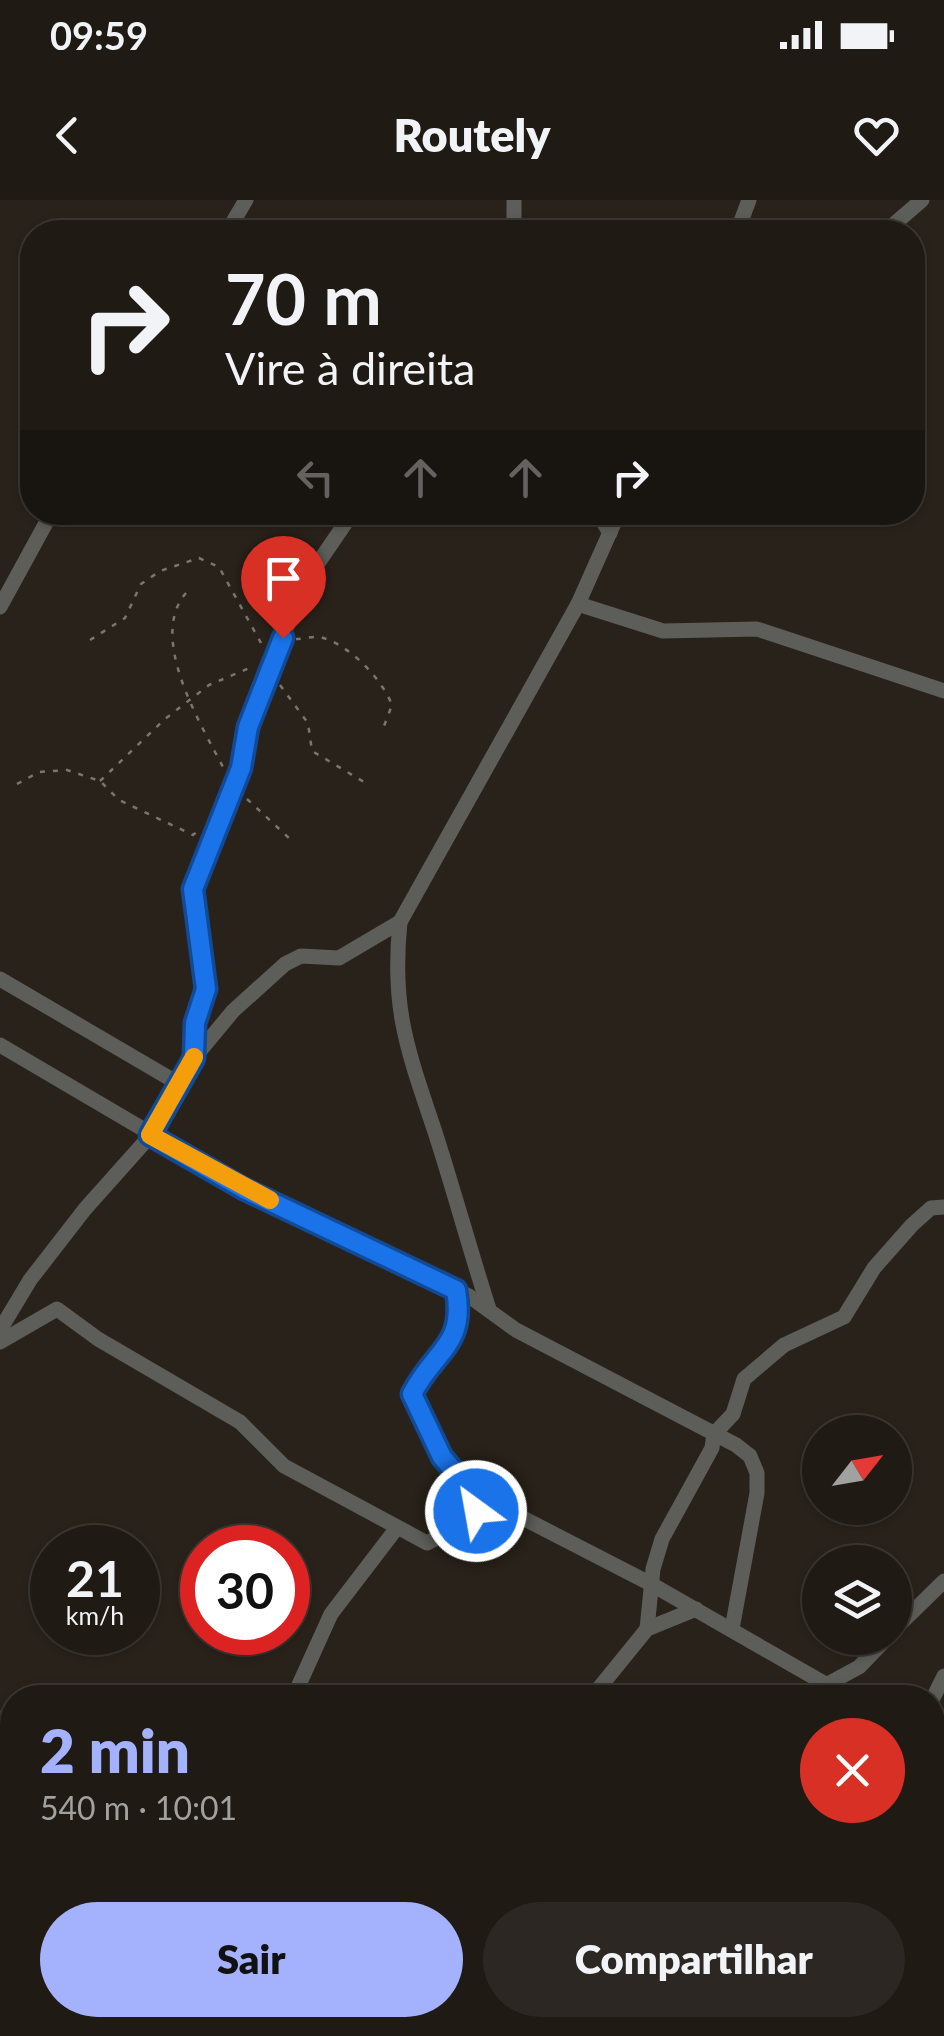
<!DOCTYPE html>
<html lang="pt">
<head>
<meta charset="utf-8">
<style>
	:root { --surface:#1f1a14; --page:#2c2722; --text:#f1f3f6; --muted:#a1a1a0; --line:#3c3834; --accent:#a4b1fc }
	body { margin:0; font-family:Lato,sans-serif; background:var(--page); color:var(--text); height:100vh; display:flex; flex-direction:column; font-size:38px; white-space:nowrap }
	* { box-sizing:border-box; margin:0 }
	p { font-size:32px; color:var(--muted) }
	.icon { flex:none; width:55px; height:55px; fill:none; stroke:currentColor; stroke-width:2; stroke-linecap:round; stroke-linejoin:round }
	.map { position:relative; flex:1; overflow:hidden }
	.side { position:absolute; left:0px; top:1485px; width:945px; height:352px; display:flex; flex-direction:column; background:var(--surface); border-radius:40px 40px 0 0; box-shadow:0 2px 8px #0004,0 0 0 2px var(--line) }
	.side>* { flex:none }
	.hud { position:absolute; left:20px; top:20px; width:905px; height:305px; border-radius:40px; box-shadow:0 2px 8px #0004,0 0 0 2px var(--line); background:#1f1a14; color:var(--text); overflow:hidden }
	.needle { width:65px; rotate:59deg }
	.controls { position:absolute; left:802px; top:1215px; display:grid; gap:20px }
	.controls a { display:grid; place-items:center; width:110px; height:110px; border-radius:50%; background:var(--surface); box-shadow:0 2px 8px #0004,0 0 0 2px var(--line); font-size:50px }
	.speed { position:absolute; left:30px; top:1325px; display:flex; gap:20px; font-size:50px; font-weight:700; text-align:center }
	.speed>* { display:grid; place-content:center; width:130px; height:130px; border-radius:50%; background:var(--surface); box-shadow:0 2px 8px #0004,0 0 0 2px var(--line); line-height:1 }
	.speed small { font-size:25px; font-weight:400 }
	.speed .limit { border:15px solid #d22; background:#fff; color:#111 }
	.pin { position:absolute; display:grid; place-items:center; width:85px; height:85px; color:#fff; margin:-102px -42px; border-radius:50% 50% 50% 0; rotate:-45deg; box-shadow:0 0 10px #0007 }
	.pin .icon { rotate:45deg }
	.me { position:absolute; width:110px; margin:-55px; rotate:328deg; stroke-linejoin:round; filter:drop-shadow(0 0 8px #0008) }
	.turn { display:flex; align-items:center; gap:35px; height:210px; padding:0 40px; font-size:45px }
	.turn .icon { width:130px; height:130px; stroke-width:2.5 }
	.turn b { display:block; font-size:70px; line-height:85px }
	.lanes { display:flex; align-items:center; height:95px; padding:0 40px; background:#0003; justify-content:center; gap:50px; direction:ltr }
	.lanes .off { opacity:.35 }
	.round { display:grid; place-items:center; flex:none; width:105px; height:105px; border-radius:52px; background:var(--page) }
	.summary { display:flex; align-items:center; justify-content:space-between; height:170px; padding:0 40px }
	h1 { font-size:60px; font-weight:800; line-height:75px; color:var(--accent) }
	.primary-button { display:flex; gap:20px; margin-top:auto; padding:20px 40px }
	.primary-button a { flex:1; height:115px; border-radius:60px; background:var(--accent); color:#111; font-size:40px; font-weight:800; line-height:115px; text-align:center }
	.primary-button a+a { background:var(--page); color:var(--text) }
	.status { display:flex; justify-content:space-between; align-items:center; height:70px; padding:0 50px; background:var(--surface); direction:ltr }
	.status svg { height:28px; fill:currentColor }
	header { display:flex; justify-content:space-between; align-items:center; height:130px; padding:0 40px; background:var(--surface); font-size:45px; font-weight:800 }
	.map>svg:first-child { display:block }
</style>
</head>
<body>
<div class="status"><b>09:59</b><svg viewBox="0 0 49 12"><path d="M0 12V9h3v3zM5 12V6h3v6zM10 12V3h3v9zM15 12V0h3v12zM26 1h20v11H26zM47 4h2v5h-2z"/></svg></div>
<header><svg class="icon" aria-label="back" viewBox="0 0 24 24"><path d="M15 5l-7 7 7 7"/></svg>Routely<svg class="icon" aria-label="heart" viewBox="0 0 24 24"><path d="M12 20l-8-8c-3-5 5-10 8-4 3-6 11-1 8 4z"/></svg></header>
<div class="map">
<svg width="944" height="1836" viewBox="0 0 944 1836">
	<rect width="100%" height="100%" fill="#29221a"/>
	<g fill="none" stroke-linecap="round" stroke-linejoin="round">
		<g stroke="#7b756e" stroke-width="2.5" stroke-dasharray="5 8" stroke-linecap="butt">
			<path d="M186 393C147 438 202 526 224 569"/>
			<path d="M296 439C303 439 313 436 320 437 349 444 382 479 392 505L384 526"/>
			<path d="M90 440 125 418 141 384 160 371 199 358 219 367 261 443"/>
			<path d="M280 485 308 523 312 551 369 585"/>
			<path d="M100 581 165 519 209 485 252 467"/>
			<path d="M17 584 39 572 67 570 100 581 119 600 193 635 199 630"/>
			<path d="M247 599 290 639"/>
		</g>
		<g stroke="#5d5e59" stroke-width="15">
			<path d="M227 32 246 0"/>
			<path d="M514 32V0"/>
			<path d="M737 32 749 0"/>
			<path d="M885 32 922 0"/>
			<path d="M597 312 610 333"/>
			<path d="M578 404 663 431 757 429 944 491"/>
			<path d="M0 407 52 312"/>
			<path d="M400 722C391 810 408 851 435 932 454 991 470 1050 489 1109"/>
			<path d="M0 779 181 885"/>
			<path d="M0 845 245 989 469 1096 516 1130 736 1245 750 1256 757 1273V1293L732 1429"/>
			<path d="M194 858 195 823 207 789V768L193 709V689L241 568 248 527 273 456 314 369 353 312"/>
			<path d="M455 1090C466 1146 433 1150 412 1194L442 1257 479 1300 517 1315 651 1384 850 1498"/>
			<path d="M0 1130 30 1080 85 1009 151 935 194 858 233 811 285 764 301 756 339 758 400 722 578 404 619 312"/>
			<path d="M0 1142 57 1109 98 1139 240 1222 284 1266 427 1343 472 1320 479 1300"/>
			<path d="M647 1429 653 1369 662 1339 712 1248 714 1234 733 1214 744 1179 784 1145 844 1117 874 1068 912 1025 931 1008 944 1007"/>
			<path d="M895 1429 944 1381"/>
			<path d="M293 1498 331 1414 396 1329"/>
			<path d="M591 1498 647 1429 696 1409"/>
			<path d="M802 1498 859 1467 887 1438"/>
			<path d="M932 1500 944 1476"/>
			<path d="M0 1518 12 1537"/>
			<path d="M932 1540 944 1546"/>
			<path d="M0 1617 12 1612"/>
			<path d="M0 1813 12 1820"/>
			<path d="M23 1825 44 1836"/>
			<path d="M190 1825 195 1836"/>
			<path d="M819 1825 826 1836"/>
			<path d="M309 1836 319 1825"/>
		</g>
	</g>
	<g fill="none" stroke-linecap="round" stroke-linejoin="round">
		<defs>
			<path id="route" d="M283 438 248 527 241 568 193 689 206 789 195 823 194 858 150 935 244 989 456 1090C466 1146 434 1150 412 1194L442 1257 479 1300 476 1311"/>
		</defs>
		<use href="#route" stroke="#114b97" stroke-width="25"/>
		<use href="#route" stroke="#1a73e8" stroke-width="18"/>
		<path stroke="#f59e0b" stroke-width="18" d="M194 857 150 935 270 1000"/>
	</g>
</svg>
<div class="controls">
<a><svg class="needle" viewBox="-14 -14 28 28"><path d="M0-13l5 13h-10z" fill="#e53935"/><path d="M0 13l5-13h-10z" fill="#a1a1a0"/></svg></a>
<a><svg class="icon" aria-label="layers" viewBox="0 0 24 24"><path d="M12 4l9 5-9 5-9-5zM3 14l9 5 9-5"/></svg></a>
</div>
<div class="speed"><div>21<small>km/h</small></div><div class="limit">30</div></div>
<div class="pin" style="left:283px;top:438px;background:#d93025"><svg class="icon" aria-label="arrive" viewBox="0 0 24 24"><path d="M6 21V4h12l-3 4 3 4H6"/></svg></div>
<svg class="me" style="left:476px;top:1311px" viewBox="-20 -20 40 40"><circle r="17" fill="#1a73e8" stroke="#fff" stroke-width="3"/><path d="M0-11L8 9 0 5-8 9z" fill="#fff"/></svg>
<div class="hud">
<div class="turn"><svg class="icon" aria-label="right" viewBox="0 0 24 24"><path d="M7 20v-9h11M14 6l5 5-5 5"/></svg><div><b>70 m</b>Vire à direita</div></div>
<div class="lanes"><svg class="icon off" aria-label="left" viewBox="0 0 24 24"><path d="M17 20v-9H6M10 6l-5 5 5 5"/></svg><svg class="icon off" aria-label="ahead" viewBox="0 0 24 24"><path d="M12 20V5M6 11l6-6 6 6"/></svg><svg class="icon off" aria-label="ahead" viewBox="0 0 24 24"><path d="M12 20V5M6 11l6-6 6 6"/></svg><svg class="icon" aria-label="right" viewBox="0 0 24 24"><path d="M7 20v-9h11M14 6l5 5-5 5"/></svg></div>
</div>
<section class="side">
<div class="summary"><div><h1>2 min</h1><p>540 m · 10:01</p></div><a class="round" style="background:#d93025;color:#fff"><svg class="icon" aria-label="close" viewBox="0 0 24 24"><path d="M6 6l12 12M18 6L6 18"/></svg></a></div>
<div class="primary-button"><a>Sair</a><a>Compartilhar</a></div>
</section>
</div>
</body>
</html>
